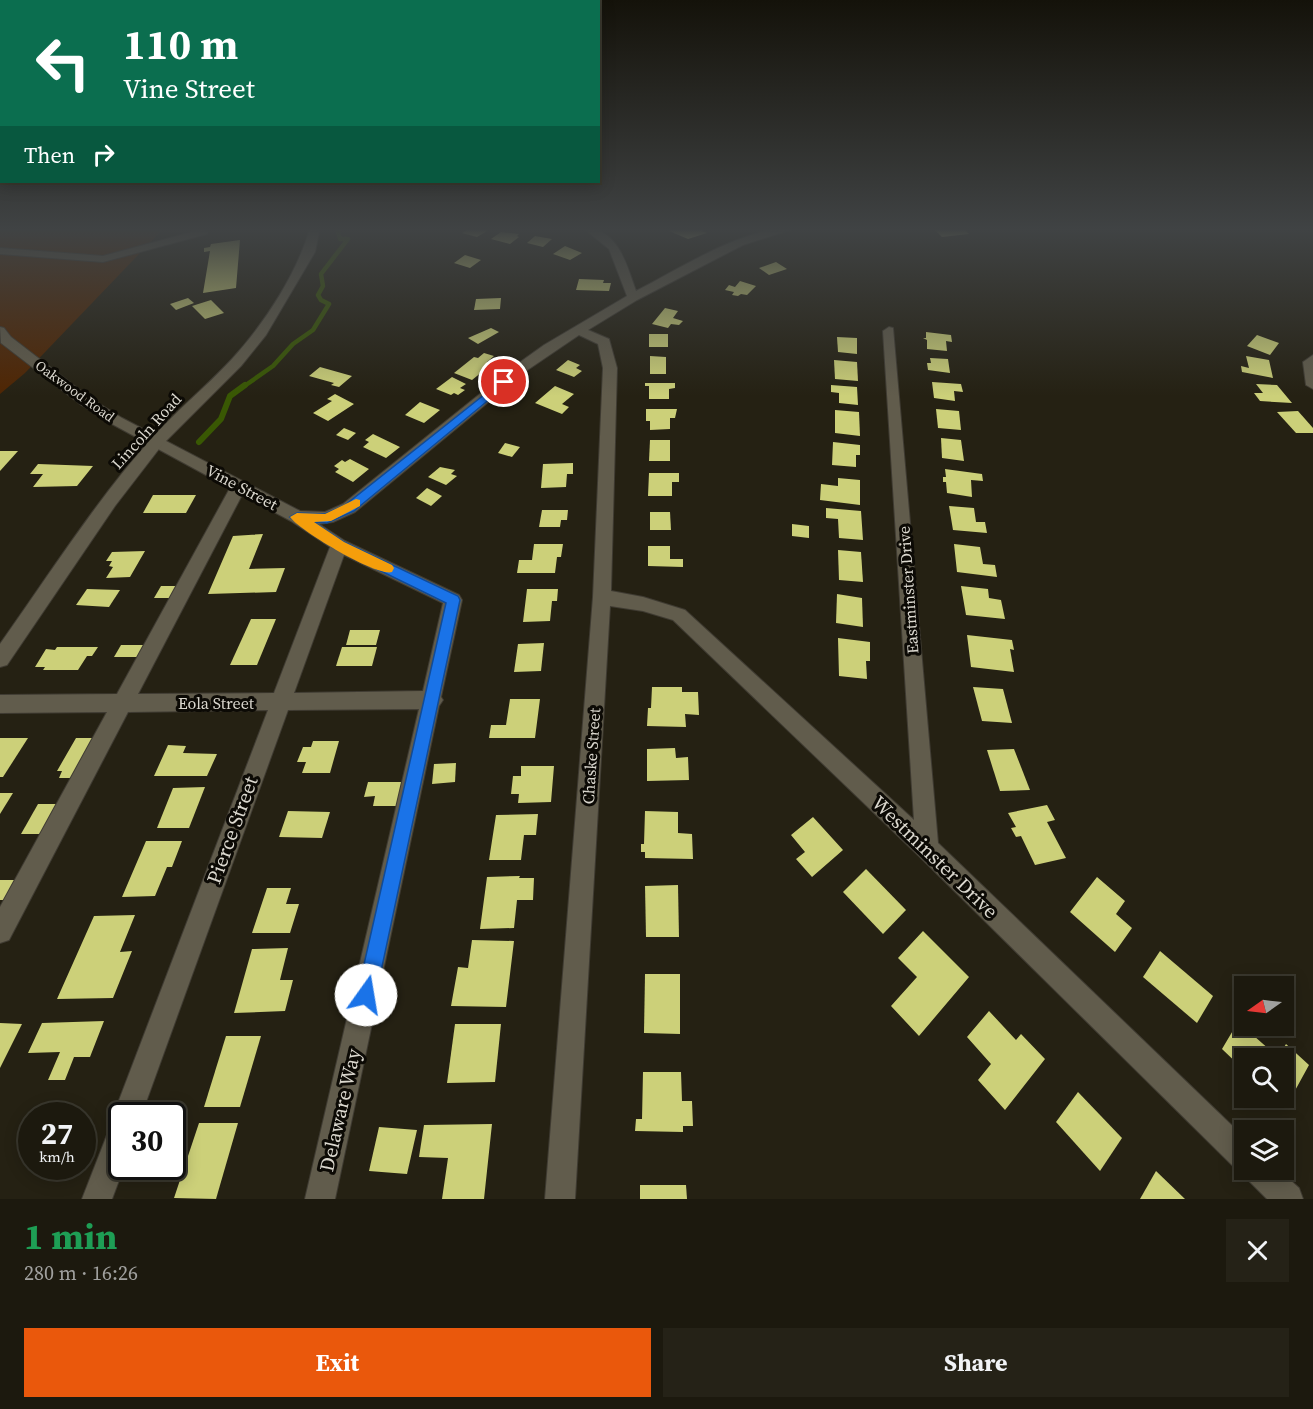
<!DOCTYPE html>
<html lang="en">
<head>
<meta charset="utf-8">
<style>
	:root { --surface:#1c190e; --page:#252217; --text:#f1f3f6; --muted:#a0a09e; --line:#3a382e; --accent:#ea580c }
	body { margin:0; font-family:"Source Serif 4",serif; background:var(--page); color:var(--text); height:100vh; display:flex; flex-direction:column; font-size:22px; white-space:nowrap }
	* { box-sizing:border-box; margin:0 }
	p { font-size:20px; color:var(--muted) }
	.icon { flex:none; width:33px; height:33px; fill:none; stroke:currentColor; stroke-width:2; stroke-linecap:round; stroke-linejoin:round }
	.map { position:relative; height:1199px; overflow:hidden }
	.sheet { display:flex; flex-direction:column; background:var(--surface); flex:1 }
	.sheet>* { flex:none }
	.banner { position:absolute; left:0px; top:0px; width:600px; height:183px; box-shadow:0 3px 15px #0003,0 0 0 2px var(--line); background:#0b6e4f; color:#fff; overflow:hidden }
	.needle { width:39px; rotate:256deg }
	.controls { position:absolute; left:1234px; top:976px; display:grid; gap:12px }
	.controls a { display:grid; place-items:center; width:60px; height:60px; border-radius:0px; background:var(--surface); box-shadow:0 3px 15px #0003,0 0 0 2px var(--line); font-size:30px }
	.speed { position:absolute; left:18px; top:1102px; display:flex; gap:12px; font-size:30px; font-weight:700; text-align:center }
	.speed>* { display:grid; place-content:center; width:78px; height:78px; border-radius:50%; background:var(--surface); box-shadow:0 3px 15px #0003,0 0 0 2px var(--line); line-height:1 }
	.speed small { font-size:15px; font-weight:400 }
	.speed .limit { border:3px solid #111; border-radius:9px; background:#fff; color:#111 }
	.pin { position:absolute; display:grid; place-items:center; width:51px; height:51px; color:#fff; margin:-26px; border:3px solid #fff; border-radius:50%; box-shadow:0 2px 6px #0007 }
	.me { position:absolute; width:66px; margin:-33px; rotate:13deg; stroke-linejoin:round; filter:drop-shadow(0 0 4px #0008) }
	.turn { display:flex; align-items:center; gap:21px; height:126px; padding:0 24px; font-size:27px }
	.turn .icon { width:78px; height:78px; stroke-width:2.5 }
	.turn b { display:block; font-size:42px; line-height:51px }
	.then { display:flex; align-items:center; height:57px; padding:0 24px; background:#0003; gap:12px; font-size:22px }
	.round { display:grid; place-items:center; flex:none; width:63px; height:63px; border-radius:0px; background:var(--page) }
	.head { display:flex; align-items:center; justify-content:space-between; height:102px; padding:0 24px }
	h1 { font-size:36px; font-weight:700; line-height:45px; color:#1e9e55 }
	.cta { display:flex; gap:12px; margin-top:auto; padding:12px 24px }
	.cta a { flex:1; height:69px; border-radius:0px; background:var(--accent); color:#fff; font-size:24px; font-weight:700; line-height:69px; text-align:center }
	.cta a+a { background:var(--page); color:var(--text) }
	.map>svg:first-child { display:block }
</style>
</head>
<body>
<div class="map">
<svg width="1313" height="1199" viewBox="0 0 1313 1199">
	<rect width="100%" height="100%" fill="#252113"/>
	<path fill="#502603" d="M0 228H164L25 373 0 394Z"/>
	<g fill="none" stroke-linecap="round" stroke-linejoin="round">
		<path stroke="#395803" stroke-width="4.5" d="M243 387 273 366 293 344 313 330 329 304 321 300 318 295 323 286 321 274 348 239H340L338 232 340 228"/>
		<path stroke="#395803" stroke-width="6" d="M199 442 221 419 230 396 245 385"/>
	</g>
	<g fill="#ccd079">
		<path d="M470 228H477L487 231 477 237 462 233Z"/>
		<path d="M675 228 683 230 703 228 705 229 702 231 707 233 688 239 669 231Z"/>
		<path d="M955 228 958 230H965L969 234 942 237 935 230Z"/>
		<path d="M501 232 519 234 517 236 519 237 510 244 491 239Z"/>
		<path d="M535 236 552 239 543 247 527 243Z"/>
		<path d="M240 240 236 288 203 293 210 251 204 252V248L210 247 211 244Z"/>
		<path d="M565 246 582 253 570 260 553 254Z"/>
		<path d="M465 255 481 260 470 268 454 263Z"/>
		<path d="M776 262 787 269 769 275 759 268Z"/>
		<path d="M579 279 604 280 603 283H611L609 291 576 290Z"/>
		<path d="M740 281 756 286 747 295 741 294 738 296 732 295 734 292 725 290 729 285 735 287Z"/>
		<path d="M188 298 194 303 176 310 170 304Z"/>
		<path d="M501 298 500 309 474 310 476 299Z"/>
		<path d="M211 300 224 313 205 319 192 306Z"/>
		<path d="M665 308 678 311 673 318 683 321 679 325 671 324 668 328 652 324Z"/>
		<path d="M491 328 499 332 478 344 468 338Z"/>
		<path d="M926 332 951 335 952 342 946 341 947 351 927 349V340L923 338H926Z"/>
		<rect x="649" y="334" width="19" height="13"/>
		<path d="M1257 335 1279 343 1270 355 1247 346Z"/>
		<path d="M837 337 857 338V354L838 352Z"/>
		<path d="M484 353 494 356 487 362 492 364 472 380 454 373 474 357 478 358Z"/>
		<path d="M650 356 666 357V374H650Z"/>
		<path d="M1246 356 1269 360 1273 378 1242 372 1241 366 1249 368Z"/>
		<path d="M930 358 948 359 950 373 928 370 927 363H931Z"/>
		<path d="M568 360 580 365 576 368 582 371 574 377 556 370Z"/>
		<path d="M834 360 857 362 858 381 835 379Z"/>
		<path d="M320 367 352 376 339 387 331 385 334 383 309 376Z"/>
		<path d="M452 377 466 384 460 388 465 390 458 395 454 393 451 395 436 389Z"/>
		<path d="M932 382 961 384 963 392 954 391 955 401 934 398Z"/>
		<path d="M645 383H675V388L669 389V399H649V386H645Z"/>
		<path d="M1256 384 1277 385 1292 403 1260 401 1254 393H1263Z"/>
		<path d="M831 385 857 387 858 405 839 403V393L831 392Z"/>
		<path d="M555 386 574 394 562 404 569 407 562 414 535 403Z"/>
		<path d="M335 394 354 404 328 421 313 413 332 401 327 399Z"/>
		<path d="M420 402 440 410 424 423 405 415Z"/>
		<path d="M646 409H677L675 418H670V429L650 430V421H646Z"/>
		<path d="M936 409 959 411 961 430 938 428Z"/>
		<path d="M835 410 859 412 860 436 835 433Z"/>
		<path d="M1298 411 1313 428V433H1296L1277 412Z"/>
		<path d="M344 428 356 433 348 440 336 435Z"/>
		<path d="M373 434 400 447 386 458 363 447 369 442 365 440Z"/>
		<path d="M941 438 961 440 964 461 942 458Z"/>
		<path d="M650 440H670V461H649Z"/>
		<path d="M833 442 860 445V455H856V467L832 465Z"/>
		<path d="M505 443 520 447 512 457 498 453Z"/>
		<path d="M0 451H18L0 471Z"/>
		<path d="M350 459 369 469 353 482 335 472 339 469 334 466 342 460 345 462Z"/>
		<path d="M573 463V474H567L566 487 541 488 543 464Z"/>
		<path d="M38 464 93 466 77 486 33 487 43 474H30Z"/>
		<path d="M440 467 455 470 451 474 457 476 446 485 428 477Z"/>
		<path d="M945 469 982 474 983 481 971 480 972 497 947 493 946 482H943V477H946Z"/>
		<path d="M649 473H679V482H672V496H648Z"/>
		<path d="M838 478 860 480V505L820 500 821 484 838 486Z"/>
		<path d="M427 488 442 496 431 506 416 498Z"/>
		<path d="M153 495H196L186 513H143Z"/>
		<path d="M949 506 974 508 976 522H985L987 533 953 530Z"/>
		<path d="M826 508 861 511 863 540 839 538 838 519 826 518Z"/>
		<path d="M542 510H568L567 520H561L560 527H539Z"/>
		<path d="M650 512H670L671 530H650Z"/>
		<path d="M792 524 809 526V538L792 536Z"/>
		<path d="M263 534 249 569 285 568 276 592 208 594 233 536Z"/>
		<path d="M534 544H563L561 557H557L555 573H517L519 560H532Z"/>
		<path d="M954 544 980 547 983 564 995 565 997 577 957 572Z"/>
		<path d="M648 546H670V559H683V567L648 566Z"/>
		<path d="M838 550 861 552 863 582 839 580Z"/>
		<path d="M145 551 130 577 106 578 113 567 109 566 112 561H106L112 552Z"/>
		<path d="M161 586H178L171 598H154Z"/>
		<path d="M961 586 988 589 989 598 1001 600 1005 619 966 615Z"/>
		<path d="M87 589 120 590 109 607 76 605Z"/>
		<path d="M527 589H558L557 601H552L550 621 523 622Z"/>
		<path d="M837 594 862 598 863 627 836 623Z"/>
		<path d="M251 619H276L257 665H230Z"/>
		<path d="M350 630H380L376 645H346Z"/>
		<path d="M967 635 1012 640 1014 650 1010 649 1014 672 971 667Z"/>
		<path d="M838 638 870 642V661H866L867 679 839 676Z"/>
		<path d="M544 643 541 671 514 672 518 644Z"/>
		<path d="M121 645H146L140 657H114Z"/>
		<path d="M57 647H98L92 656H87L78 670H43L45 667H35L46 649 55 650Z"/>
		<path d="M342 647H377L372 666H336Z"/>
		<path d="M652 687H682V692H698L699 715 685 714 686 727 647 726 648 708H651Z"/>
		<path d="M973 687 1003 689 1012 723 982 721Z"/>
		<path d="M510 699H540L535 738H489L491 725H506Z"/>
		<path d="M0 738H28L3 777H0Z"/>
		<path d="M76 738H101L76 778H59L62 771H57Z"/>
		<path d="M313 741H339L330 773H302L306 762H297L303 747H311Z"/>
		<path d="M168 745 186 746 183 753 217 754 207 776H154Z"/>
		<path d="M675 748 676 758 688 757 689 780 647 781V749Z"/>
		<path d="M1014 749 1030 790 1000 791 987 750Z"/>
		<path d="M456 763 455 782 432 784 434 764Z"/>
		<path d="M521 766H554L551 802 518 803 519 794H511L513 776H521Z"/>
		<path d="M368 782H402L397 806H373L375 796 364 797Z"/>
		<path d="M205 787 189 828H157L173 788Z"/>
		<path d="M0 793H13L0 814Z"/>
		<path d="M38 804H62L46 834H21Z"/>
		<path d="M1047 805 1055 820 1047 822 1066 858 1035 865 1021 836 1016 837 1011 828 1016 827 1008 813Z"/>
		<path d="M288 811 330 812 322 838 279 837Z"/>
		<path d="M645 811 678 812V833L692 834 693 859 645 858V852H641V844H644Z"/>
		<path d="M538 814 536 835H524L521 860H489L496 815Z"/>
		<path d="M813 817 843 850 812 877 796 859 805 852 791 835Z"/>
		<path d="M146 841H182L172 867H167L155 896 122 897Z"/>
		<path d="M866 869 906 910 883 934 843 892Z"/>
		<path d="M520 876 519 878H534L533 900H517L514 928 480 929 487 877Z"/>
		<path d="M1097 877 1125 901 1116 914 1132 928 1115 952 1070 912Z"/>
		<path d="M0 880H20L9 900H0Z"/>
		<path d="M678 885 679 937H646L645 886Z"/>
		<path d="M267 888H291L286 904H299L290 933H252Z"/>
		<path d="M135 915 120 952 132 951 113 998 57 999 94 916Z"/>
		<path d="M923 931 969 977 919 1036 891 1006 917 977 898 958Z"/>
		<path d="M472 940 514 941 506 1007 451 1006 458 967 468 968Z"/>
		<path d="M288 948 280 980H293L285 1011 234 1013 252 949Z"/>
		<path d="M1160 951 1213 996 1197 1023 1143 977Z"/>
		<path d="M645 974H680V1034L644 1033Z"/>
		<path d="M989 1011 1016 1040 1021 1034 1045 1059 1005 1110 978 1080 991 1064 967 1037Z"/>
		<path d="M104 1021 90 1057H74L65 1080H48L60 1052 28 1053 42 1023Z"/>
		<path d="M1238 1022 1278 1057 1286 1044 1309 1065 1286 1107 1275 1098H1284V1059H1245V1071L1222 1049Z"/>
		<path d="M0 1023 22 1024 0 1068Z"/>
		<path d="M455 1024H501L495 1082 447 1083Z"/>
		<path d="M226 1036H261L240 1107H204Z"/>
		<path d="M643 1072H681L682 1101H692L693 1126H683V1132L635 1131 636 1119H642Z"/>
		<path d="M1078 1092 1122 1138 1100 1171 1056 1122Z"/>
		<path d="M199 1123H238L216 1199 174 1198Z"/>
		<path d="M492 1124 484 1199H442L448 1158 419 1157 424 1125Z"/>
		<path d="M379 1127 417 1130 407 1174 369 1171Z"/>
		<path d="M1156 1171 1185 1199H1140Z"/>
		<path d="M640 1185H686L687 1199H640Z"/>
	</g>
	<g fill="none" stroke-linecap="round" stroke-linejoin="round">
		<defs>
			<g id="street">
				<path d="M583 228C618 228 626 263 636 291 683 267 744 226 796 228L743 245 637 300 588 330 609 339 617 368 611 591 643 597 685 610 914 820 883 331 889 327 893 328 938 843 1245 1138V1170H1279L1299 1188 1303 1199H1267L1248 1180 1244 1172 1235 1168 919 856 673 620 643 611 610 606 575 1199H545L593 597 603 368 598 344 579 335 526 371 355 512 333 522 319 524 345 541 459 595 462 600 441 697 443 700 439 706 335 1199H305L419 709 288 710 141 1116H122V1167H124L112 1199H82L112 1122 115 1121 113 1116 268 710 128 712 9 940 0 943V907L107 712 0 713V695L117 694 230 488 112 424 80 404 1 343 0 327 4 328 11 337 90 398 122 418 300 511 325 512 343 504 516 365 544 345 627 296 609 249ZM242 495 291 521 330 547 274 693 138 694ZM344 555 443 603 423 691 294 693Z"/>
				<path d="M203 229 208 232 207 234 103 262 0 254V248L103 256Z"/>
				<path d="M1313 355V389L1306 385 1303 362Z"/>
			</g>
			<path id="secondary" d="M310 228H320L315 252 266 335 241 366 162 445 115 506 7 665 0 667V644C49 575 95 502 151 439 176 411 206 387 232 359 264 324 297 274 310 228Z"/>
		</defs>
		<use href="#street" stroke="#3f3b32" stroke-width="2"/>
		<use href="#secondary" stroke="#3f3b32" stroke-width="2"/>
		<use href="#street" fill="#615c4c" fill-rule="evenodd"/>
		<use href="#secondary" fill="#615c4c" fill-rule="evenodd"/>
	</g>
	<linearGradient id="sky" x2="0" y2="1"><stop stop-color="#14120a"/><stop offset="0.58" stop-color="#404344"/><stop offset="1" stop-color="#404344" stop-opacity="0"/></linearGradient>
	<rect width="1313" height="396" fill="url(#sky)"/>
	<path fill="#1a73e8" stroke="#114b97" stroke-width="1.5" d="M504 379 508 380V384L354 511 327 523 314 522 344 542 458 596 460 600 376 995 373 1002 366 1005 359 1002 357 995 446 603 334 548 290 517 297 513 325 514 345 505Z"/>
	<path fill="#f59e0b" d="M356 499 360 500V506L331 521 314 522 344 542 392 565 394 568 392 572C377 577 300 531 290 517L297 513 325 514Z"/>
	<g text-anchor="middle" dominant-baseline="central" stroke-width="6" stroke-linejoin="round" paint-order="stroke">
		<g font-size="14" fill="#dad7ce" stroke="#0c0a05">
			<text transform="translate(75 391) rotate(36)">Oakwood Road</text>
		</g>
		<g font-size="16" fill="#dad7ce" stroke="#0c0a05">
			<text transform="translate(146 431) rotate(-48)">Lincoln Road</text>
			<text transform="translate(242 487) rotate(28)">Vine Street</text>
			<text transform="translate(908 590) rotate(-94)">Eastminster Drive</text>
			<text x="216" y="703">Eola Street</text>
			<text transform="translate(591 756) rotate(-86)">Chaske Street</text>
		</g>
		<g font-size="20" fill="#dad7ce" stroke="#0c0a05">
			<text transform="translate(232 830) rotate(-70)">Pierce Street</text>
			<text transform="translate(935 857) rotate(44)">Westminster Drive</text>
			<text transform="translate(340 1110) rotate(-77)">Delaware Way</text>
		</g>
	</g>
</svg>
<div class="controls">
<a><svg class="needle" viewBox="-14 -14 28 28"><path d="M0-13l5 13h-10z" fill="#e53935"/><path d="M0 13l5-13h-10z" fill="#a0a09e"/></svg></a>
<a><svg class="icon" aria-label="search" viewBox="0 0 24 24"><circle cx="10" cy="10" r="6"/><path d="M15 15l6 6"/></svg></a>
<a><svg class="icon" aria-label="layers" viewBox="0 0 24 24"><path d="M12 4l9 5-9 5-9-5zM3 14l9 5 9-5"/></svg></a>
</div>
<div class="speed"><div>27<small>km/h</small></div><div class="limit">30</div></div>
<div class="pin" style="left:504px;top:382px;background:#d93025"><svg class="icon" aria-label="arrive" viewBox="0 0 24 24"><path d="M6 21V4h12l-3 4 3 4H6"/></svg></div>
<svg class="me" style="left:366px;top:995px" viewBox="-20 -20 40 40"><circle r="19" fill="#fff"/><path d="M0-13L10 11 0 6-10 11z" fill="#1a73e8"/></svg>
<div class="banner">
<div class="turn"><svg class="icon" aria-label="left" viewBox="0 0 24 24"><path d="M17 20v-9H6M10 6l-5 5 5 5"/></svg><div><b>110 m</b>Vine Street</div></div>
<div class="then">Then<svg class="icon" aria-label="right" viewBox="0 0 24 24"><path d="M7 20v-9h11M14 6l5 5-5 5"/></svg></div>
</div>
</div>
<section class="sheet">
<div class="head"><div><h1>1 min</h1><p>280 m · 16:26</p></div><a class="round"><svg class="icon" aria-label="close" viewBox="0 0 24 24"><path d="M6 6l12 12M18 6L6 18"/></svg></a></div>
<div class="cta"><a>Exit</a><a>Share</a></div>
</section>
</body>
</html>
